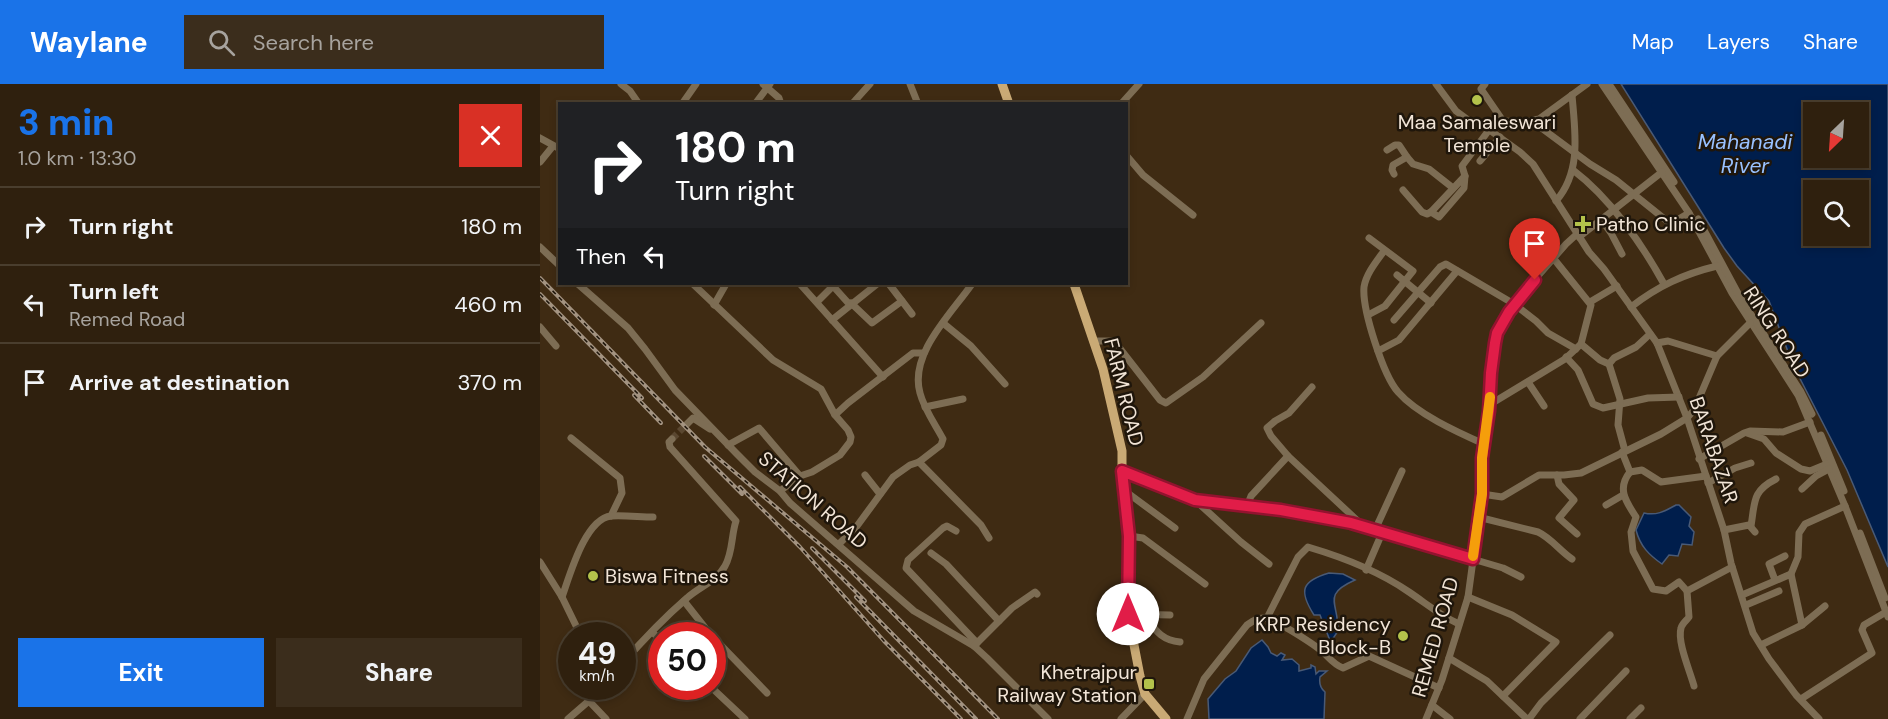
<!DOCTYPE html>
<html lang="en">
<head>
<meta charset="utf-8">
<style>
	:root { --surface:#2f200e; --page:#3b2d1c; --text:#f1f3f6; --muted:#a7a39e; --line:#4a3e2e; --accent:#1a73e8 }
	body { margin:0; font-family:"DM Sans",sans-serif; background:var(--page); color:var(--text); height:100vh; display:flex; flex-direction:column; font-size:22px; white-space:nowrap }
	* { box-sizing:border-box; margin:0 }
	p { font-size:20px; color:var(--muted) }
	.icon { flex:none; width:33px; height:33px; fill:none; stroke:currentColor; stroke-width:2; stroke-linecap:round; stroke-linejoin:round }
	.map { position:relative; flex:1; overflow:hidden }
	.sheet { display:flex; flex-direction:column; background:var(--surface); width:540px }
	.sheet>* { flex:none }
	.guide { position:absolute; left:18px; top:18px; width:570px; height:183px; border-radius:0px; box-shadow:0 3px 9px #0003,0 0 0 2px var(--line); background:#202124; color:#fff; overflow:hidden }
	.needle { width:39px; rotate:205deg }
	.fabs { position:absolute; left:1263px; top:18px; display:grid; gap:12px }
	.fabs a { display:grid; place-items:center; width:66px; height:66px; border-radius:0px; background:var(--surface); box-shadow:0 3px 9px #0003,0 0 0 2px var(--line); font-size:30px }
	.speed { position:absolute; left:18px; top:538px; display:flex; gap:12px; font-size:30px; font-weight:700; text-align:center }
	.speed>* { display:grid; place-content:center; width:78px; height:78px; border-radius:50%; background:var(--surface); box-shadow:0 3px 9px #0003,0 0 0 2px var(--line); line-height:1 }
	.speed small { font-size:15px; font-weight:400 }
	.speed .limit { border:9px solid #d22; background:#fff; color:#111 }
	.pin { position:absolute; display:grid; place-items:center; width:51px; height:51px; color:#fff; margin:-62px -26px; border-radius:50% 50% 50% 0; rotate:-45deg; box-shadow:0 0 6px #0007 }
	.pin .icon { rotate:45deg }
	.me { position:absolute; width:66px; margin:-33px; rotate:0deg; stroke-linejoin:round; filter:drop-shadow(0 0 4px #0008) }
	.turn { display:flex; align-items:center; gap:21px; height:126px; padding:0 18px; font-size:27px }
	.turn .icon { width:78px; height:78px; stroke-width:2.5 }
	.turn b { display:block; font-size:42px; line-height:51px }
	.then { display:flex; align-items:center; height:57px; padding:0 18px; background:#0003; gap:12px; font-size:22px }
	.round { display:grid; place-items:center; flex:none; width:63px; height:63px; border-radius:0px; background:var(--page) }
	.headline { display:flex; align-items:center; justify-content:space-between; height:102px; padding:0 18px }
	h1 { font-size:36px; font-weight:800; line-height:45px; color:var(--accent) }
	.primary-button { display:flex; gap:12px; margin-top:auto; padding:12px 18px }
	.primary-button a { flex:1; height:69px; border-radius:0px; background:var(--accent); color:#fff; font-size:24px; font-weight:800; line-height:69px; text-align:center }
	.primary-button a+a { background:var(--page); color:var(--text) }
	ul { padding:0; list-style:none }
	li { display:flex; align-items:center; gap:18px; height:78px; padding:0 18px; border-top:2px solid var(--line) }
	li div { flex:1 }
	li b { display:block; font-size:22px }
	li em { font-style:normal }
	header { display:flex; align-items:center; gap:36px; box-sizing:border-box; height:84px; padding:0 30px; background:var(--accent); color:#fff }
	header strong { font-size:28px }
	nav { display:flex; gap:33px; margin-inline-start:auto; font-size:21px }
	.search { width:420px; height:54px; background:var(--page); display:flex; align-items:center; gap:15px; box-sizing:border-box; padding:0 21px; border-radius:0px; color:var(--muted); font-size:22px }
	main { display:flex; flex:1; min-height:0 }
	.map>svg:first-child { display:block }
</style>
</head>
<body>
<header>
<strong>Waylane</strong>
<div class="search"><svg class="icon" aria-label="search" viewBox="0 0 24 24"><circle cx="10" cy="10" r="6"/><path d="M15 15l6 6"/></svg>Search here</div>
<nav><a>Map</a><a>Layers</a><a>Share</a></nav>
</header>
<main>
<section class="sheet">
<div class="headline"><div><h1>3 min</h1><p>1.0 km · 13:30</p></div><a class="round" style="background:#d93025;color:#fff"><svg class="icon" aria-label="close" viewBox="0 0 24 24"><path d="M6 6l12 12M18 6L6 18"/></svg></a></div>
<ul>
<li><svg class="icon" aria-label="right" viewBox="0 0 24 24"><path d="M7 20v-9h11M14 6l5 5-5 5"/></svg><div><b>Turn right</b></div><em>180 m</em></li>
<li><svg class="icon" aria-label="left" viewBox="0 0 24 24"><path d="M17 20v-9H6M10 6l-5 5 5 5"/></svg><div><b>Turn left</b><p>Remed Road</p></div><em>460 m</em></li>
<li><svg class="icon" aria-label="arrive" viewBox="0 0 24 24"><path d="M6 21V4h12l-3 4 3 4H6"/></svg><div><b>Arrive at destination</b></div><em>370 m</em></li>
</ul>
<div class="primary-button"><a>Exit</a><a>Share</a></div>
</section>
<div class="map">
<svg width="1348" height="635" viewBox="0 0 1348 635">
	<rect width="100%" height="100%" fill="#3f2b13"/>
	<g fill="#001e4c" stroke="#495a76" stroke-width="1.5" fill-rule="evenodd">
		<path d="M1081 0H1348V483L1307 386 1253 281 1229 217 1197 182 1184 164ZM1274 28H1318V74H1274ZM1318 106V152H1274V106Z"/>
		<path d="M1136 421H1139L1151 433 1149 442 1154 448 1152 461 1142 460 1138 472 1129 471 1122 480C1109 471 1100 462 1096 446L1104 429C1117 432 1125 427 1136 421Z"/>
		<path d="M789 489 803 490 815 496C781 511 799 519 798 547L792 556 789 554 780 531H774C758 506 762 497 789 489Z"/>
		<path d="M722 556 728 563 731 569 737 572 741 569 745 571 742 576 752 575 759 581V587L771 584V581L775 583 776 590 779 587H787L780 593C779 599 780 604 785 608L784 635H669L668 615 685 595 696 587 711 564Z"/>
	</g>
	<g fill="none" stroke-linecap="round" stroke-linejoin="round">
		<path stroke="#5a4730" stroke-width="7" stroke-dasharray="7 3.5" stroke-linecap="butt" d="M132 355 146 341"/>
		<g stroke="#7d6d54" stroke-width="7">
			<path d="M81 0 90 7 99 20"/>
			<path d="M223 0 239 14 241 20"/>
			<path d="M370 0 378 20"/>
			<path d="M896 0 916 27 931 38 944 42 980 68 993 80 1049 168 1064 185 1117 259 1147 334 1173 413 1184 446 1191 479 1213 549 1229 575 1256 611 1279 635"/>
			<path d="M945 0 941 5 963 37"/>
			<path d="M1062 0 1149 129 1192 209 1258 311 1305 422 1348 533"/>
			<path d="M1069 0 1134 98"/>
			<path d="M142 20 156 0"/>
			<path d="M215 20 230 0"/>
			<path d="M312 20 330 0"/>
			<path d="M581 20 599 0"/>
			<path d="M992 37 1050 80 1076 96 1127 137 1132 139 1149 129"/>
			<path d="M944 42 963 37 986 38 999 35 1047 0"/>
			<path d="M0 54 20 65"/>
			<path d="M847 66 855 61H859L867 73"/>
			<path d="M586 71 603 91 653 131"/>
			<path d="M940 77 960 53"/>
			<path d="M0 78 13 62"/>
			<path d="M1033 86C1070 114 1102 160 1124 200"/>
			<path d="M854 90 852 86 853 81 867 73 873 80 889 85 913 104"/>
			<path d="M863 106 882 128 887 130 891 128 899 133 924 104 925 92 922 82 949 46"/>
			<path d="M1016 117C1042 87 1035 48 1032 11"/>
			<path d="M891 128 925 92"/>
			<path d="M1061 135 1071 149 1082 170"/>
			<path d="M1158 135 1201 215 1261 308 1272 330"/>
			<path d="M1039 153 1122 88"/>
			<path d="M0 163 20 182"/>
			<path d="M844 167C836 178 826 190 824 203 822 225 843 291 858 308 877 330 917 348 944 360"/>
			<path d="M857 191 891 219"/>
			<path d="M38 200 88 244 105 265 135 306 196 369 215 388 240 407 250 419 374 527 434 562 447 574 508 635"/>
			<path d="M153 200 233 276 281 305 295 331 308 346 311 353 310 358 300 371 272 388 260 392 240 407"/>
			<path d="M260 200 343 293"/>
			<path d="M349 200 372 230"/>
			<path d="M293 202 310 221"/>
			<path d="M277 218 295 200"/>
			<path d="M1050 218 1077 202"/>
			<path d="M311 219 332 239 362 217"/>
			<path d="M174 221 186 200"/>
			<path d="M1091 223C1118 202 1144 190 1177 182"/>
			<path d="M828 231 845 222 873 187 829 154"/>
			<path d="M292 236 337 200"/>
			<path d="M854 236 900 183 906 180 974 220 996 237 1008 249 1036 265"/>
			<path d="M403 239 431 262 465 300"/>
			<path d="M0 243 16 262"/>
			<path d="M553 257H574L620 316 626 319 663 293 721 239"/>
			<path d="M1117 259 1128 257 1177 272"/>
			<path d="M1041 260 1060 276 1069 280"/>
			<path d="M838 267 859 256 917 187"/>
			<path d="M1026 273 1038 286 1053 320 1063 324 1108 314 1139 313"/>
			<path d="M988 298 1004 322"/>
			<path d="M949 321 1025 275 1041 260 1051 221 1014 175"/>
			<path d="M385 323 423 315"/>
			<path d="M295 331 308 319 373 269H384"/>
			<path d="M146 341 153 334 170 345"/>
			<path d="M1207 349 1224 355 1236 369 1261 385 1270 387 1287 380"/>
			<path d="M1281 351 1304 407"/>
			<path d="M31 354 80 394 82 409 71 432"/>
			<path d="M188 361 219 344 260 392"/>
			<path d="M1085 367 1078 341 1080 315 1069 280 1074 274 1096 263 1110 250"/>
			<path d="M1082 368 1090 388C1076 405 1087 419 1096 433L1091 448 1093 467 1113 505 1126 507 1139 498 1147 507"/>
			<path d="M748 372 731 352 727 344 735 337 749 329 772 303"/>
			<path d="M1159 375 1204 349 1210 347 1243 348 1270 338"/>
			<path d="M379 378 441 441 449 454"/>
			<path d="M582 386 655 416 741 426 811 439 963 484 981 493"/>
			<path d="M1090 388 1102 386 1121 398 1166 392"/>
			<path d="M325 391 340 410"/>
			<path d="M1017 391 1019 400 1034 416 1019 434 1037 450"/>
			<path d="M1168 399 1195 384 1211 379"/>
			<path d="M1262 405 1276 392 1289 385"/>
			<path d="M585 407 635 444"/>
			<path d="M942 410 962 413 999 391H1024L1041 389 1121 350 1147 334 1154 326 1177 272 1210 239"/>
			<path d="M656 417 701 458 729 480"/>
			<path d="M1066 421 1083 411"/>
			<path d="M707 422 711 412 748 372 821 440"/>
			<path d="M938 433 998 448C1011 454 1020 467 1032 475"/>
			<path d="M1211 442C1215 418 1212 407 1236 395"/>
			<path d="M835 446 862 387"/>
			<path d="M1184 446 1209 441 1215 448"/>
			<path d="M416 447 407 442 403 444 368 476 366 484 437 559"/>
			<path d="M1320 449 1345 514"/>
			<path d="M589 452 603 454 665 500"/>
			<path d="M299 460 317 442 353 393 370 381 379 378 401 361 403 355C395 340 384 325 380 309 369 270 411 230 432 200"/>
			<path d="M391 469 406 480 459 537"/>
			<path d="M0 478 22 513 41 552"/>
			<path d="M826 486 842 449"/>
			<path d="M1251 490 1258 473 1259 449 1265 440 1305 422"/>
			<path d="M1235 496 1229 480 1245 472"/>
			<path d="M1202 511 1251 490 1262 541"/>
			<path d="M22 513C30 491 45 435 71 432 83 431 101 433 113 433"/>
			<path d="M928 513 972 531 1016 558 963 612"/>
			<path d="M144 517 170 550 227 609"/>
			<path d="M1206 521 1239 507"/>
			<path d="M588 530 630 531"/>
			<path d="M603 530C615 545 620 556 640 558"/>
			<path d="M727 534 758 473 768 463C802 473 840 488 869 508 887 520 899 531 919 540"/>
			<path d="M112 548 122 557"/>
			<path d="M1221 561 1262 541 1285 522"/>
			<path d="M434 562 472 524 495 508 497 510"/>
			<path d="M909 574 947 597 987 635"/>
			<path d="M82 580C102 557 124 534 147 514 159 503 177 497 185 482 193 468 191 452 196 437L130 363 129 358 132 355"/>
			<path d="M1154 602C1150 587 1137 558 1141 544 1142 540 1146 537 1149 533L1147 507 1192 483"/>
			<path d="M171 603 205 635"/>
			<path d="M1261 615 1332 569 1322 546 1324 541 1346 528"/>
			<path d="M49 617 66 635"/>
			<path d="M892 621 910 635"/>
			<path d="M28 635 65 603"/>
			<path d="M581 635 605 610"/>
			<path d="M647 635 664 595 707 541C713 537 717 534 724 534 734 534 777 562 785 570 791 576 795 581 803 584L829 572 899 604"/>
			<path d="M886 635 902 596 928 513 942 410V374L949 327 952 274 957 249 975 218 1026 160 1037 150"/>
			<path d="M989 635 1001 619 1070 551"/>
			<path d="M1040 635 1086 587"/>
			<path d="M1090 635 1101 624"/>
		</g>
		<g stroke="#caaa75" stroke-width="9">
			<path d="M462 0 469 20"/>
			<path d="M534 200 563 285 582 367V386L589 452 588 530 600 592 605 610 626 635"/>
		</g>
		<defs>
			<g id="rail">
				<path d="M0 194 165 363 307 483 458 635"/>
				<path d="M0 210 102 314"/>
				<path d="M94 311 121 339"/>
				<path d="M164 372 202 410"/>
				<path d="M200 403 260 463 344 557 421 635"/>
				<path d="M272 464 325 517"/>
				<path d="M316 513 436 635"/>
			</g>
		</defs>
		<use href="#rail" stroke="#a39381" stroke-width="4"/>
		<use href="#rail" stroke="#1f160b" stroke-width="1.5" stroke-dasharray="4.5" stroke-linecap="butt"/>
	</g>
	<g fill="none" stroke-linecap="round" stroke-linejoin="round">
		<defs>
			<path id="route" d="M588 530 589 452 582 387 655 416 741 426 811 439 933 475 942 410V374L949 327 951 289 955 259 957 249 969 228 995 196"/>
		</defs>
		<use href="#route" stroke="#92132f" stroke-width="15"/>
		<use href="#route" stroke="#e11d48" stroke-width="10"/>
		<path stroke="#f59e0b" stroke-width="10" d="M933 472 942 410V374L950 313"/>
	</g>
	<g fill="#b3c24b" stroke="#1f160b" stroke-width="2">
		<circle cx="937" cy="16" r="6"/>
		<path d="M1040 131h6v6h6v6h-6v6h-6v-6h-6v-6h6z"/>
		<circle cx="53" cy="492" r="6"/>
		<circle cx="863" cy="552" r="6"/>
		<rect x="603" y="594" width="12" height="12" rx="3"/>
	</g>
	<g text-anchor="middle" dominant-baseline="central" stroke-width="5" stroke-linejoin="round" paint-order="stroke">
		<g font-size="20" fill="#f2e5d7" stroke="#1f160b" text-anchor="start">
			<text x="937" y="38" text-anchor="middle">Maa Samaleswari<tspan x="937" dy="23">Temple</tspan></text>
			<text x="1056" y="140">Patho Clinic</text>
			<text x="65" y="492">Biswa Fitness</text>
			<text x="851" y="540" text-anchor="end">KRP Residency<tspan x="851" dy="23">Block-B</tspan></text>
			<text x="597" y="588" text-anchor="end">Khetrajpur<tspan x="597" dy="23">Railway Station</tspan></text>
		</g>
		<g font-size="20" fill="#f2e5d7" stroke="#1f160b">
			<text transform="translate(1237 248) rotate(57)">RING ROAD</text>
			<text transform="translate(584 308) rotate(76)">FARM ROAD</text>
			<text transform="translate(1174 366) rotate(71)">BARABAZAR</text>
			<text transform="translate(273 416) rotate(41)">STATION ROAD</text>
			<text transform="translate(895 553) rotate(-74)">REMED ROAD</text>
		</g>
		<g font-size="21" font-style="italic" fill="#98c1ff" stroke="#1f160b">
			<text x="1205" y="58">Mahanadi<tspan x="1205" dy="24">River</tspan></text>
		</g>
	</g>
</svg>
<div class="fabs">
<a><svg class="needle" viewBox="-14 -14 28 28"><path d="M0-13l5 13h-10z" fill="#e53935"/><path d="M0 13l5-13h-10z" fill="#a7a39e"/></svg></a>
<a><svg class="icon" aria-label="search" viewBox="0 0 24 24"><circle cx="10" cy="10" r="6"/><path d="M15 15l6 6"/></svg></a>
</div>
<div class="speed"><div>49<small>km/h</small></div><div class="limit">50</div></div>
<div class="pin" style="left:995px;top:196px;background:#d93025"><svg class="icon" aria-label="arrive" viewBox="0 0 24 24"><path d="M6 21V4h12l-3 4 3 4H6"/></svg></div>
<svg class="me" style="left:588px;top:530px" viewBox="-20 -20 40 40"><circle r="19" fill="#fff"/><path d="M0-13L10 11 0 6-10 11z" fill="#e11d48"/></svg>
<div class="guide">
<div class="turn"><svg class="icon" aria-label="right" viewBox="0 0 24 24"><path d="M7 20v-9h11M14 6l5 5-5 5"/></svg><div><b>180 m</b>Turn right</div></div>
<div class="then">Then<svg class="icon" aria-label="left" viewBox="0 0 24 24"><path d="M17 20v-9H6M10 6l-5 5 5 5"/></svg></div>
</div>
</div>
</main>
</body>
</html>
